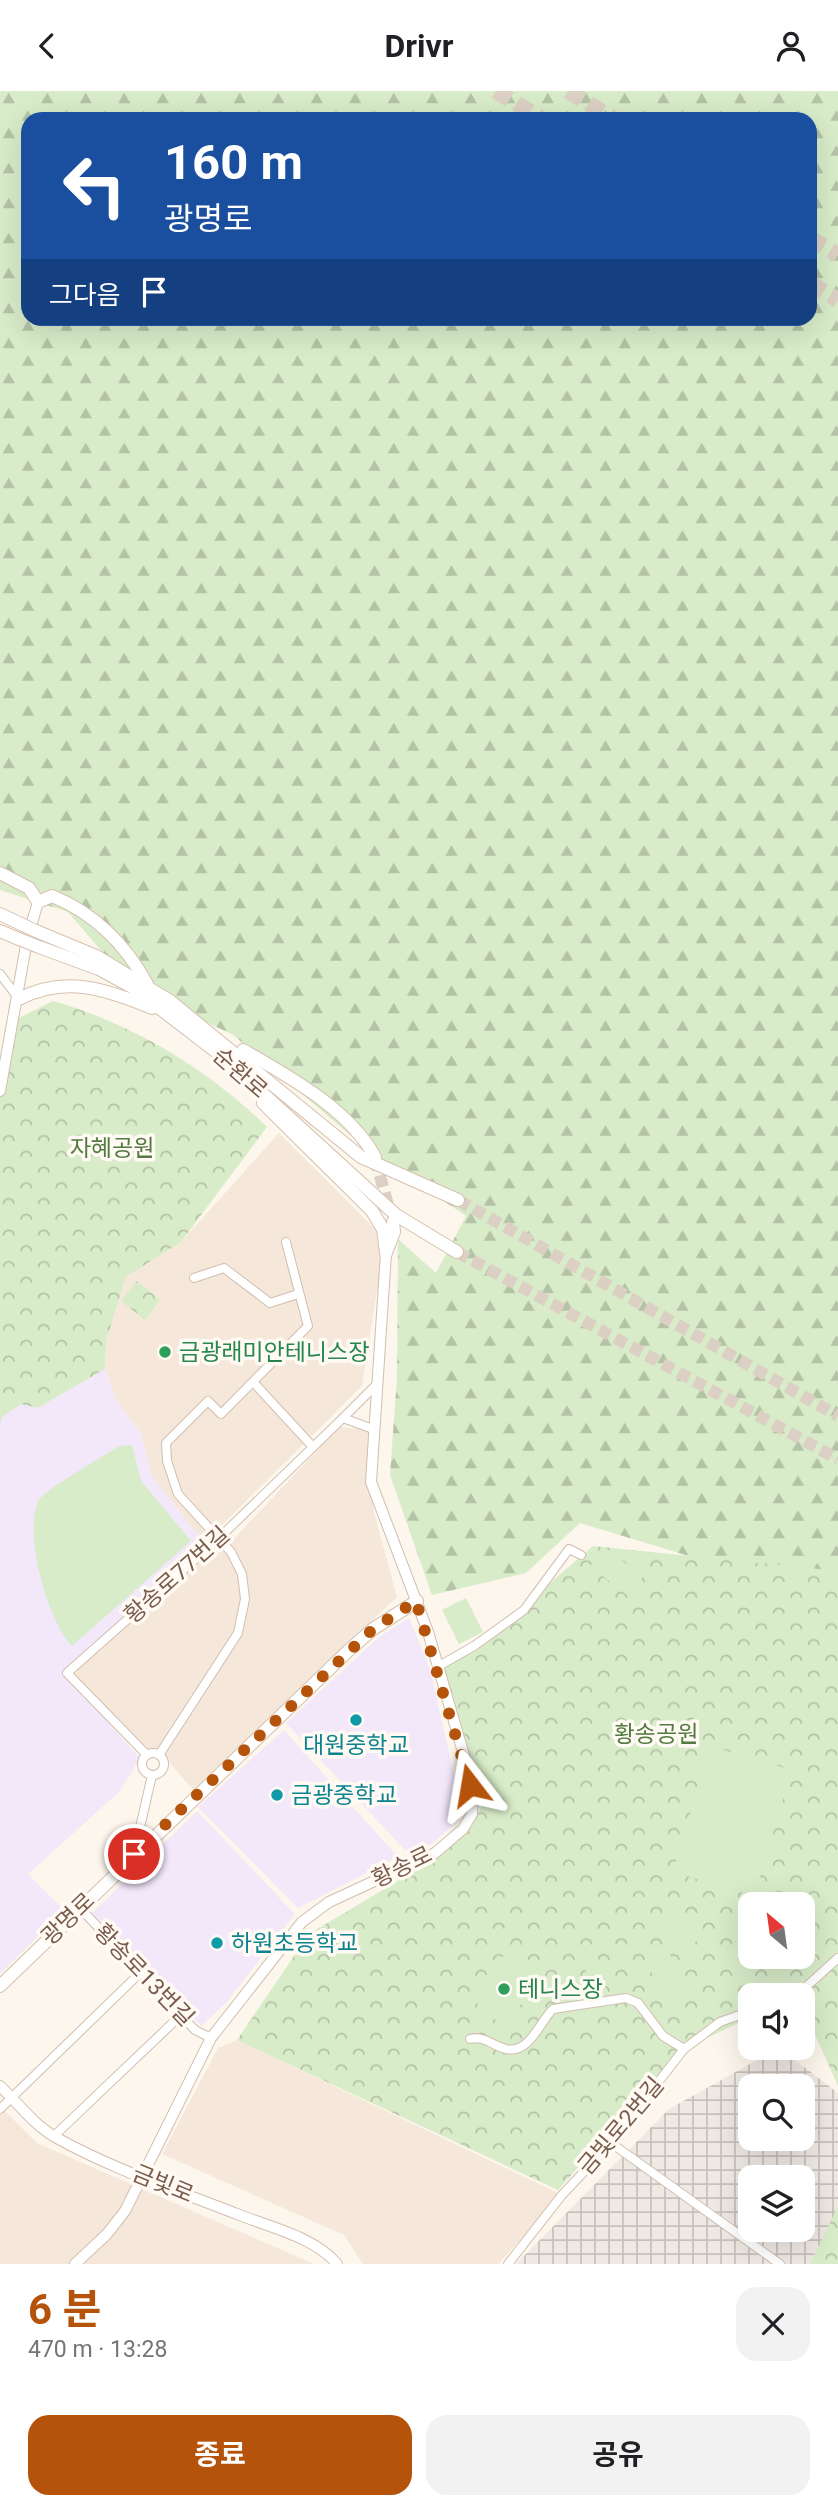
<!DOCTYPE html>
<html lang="ko">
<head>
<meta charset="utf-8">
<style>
	:root { --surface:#fff; --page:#f2f2f2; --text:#202124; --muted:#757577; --accent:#b45309 }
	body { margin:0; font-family:Roboto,"Noto Sans KR",sans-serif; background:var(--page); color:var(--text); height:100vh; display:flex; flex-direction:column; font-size:26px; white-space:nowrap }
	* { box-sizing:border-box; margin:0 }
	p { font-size:23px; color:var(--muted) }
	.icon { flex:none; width:38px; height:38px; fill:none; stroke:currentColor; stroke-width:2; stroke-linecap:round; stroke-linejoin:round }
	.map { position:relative; height:2173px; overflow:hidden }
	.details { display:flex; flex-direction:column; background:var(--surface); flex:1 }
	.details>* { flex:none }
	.hud { position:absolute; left:21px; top:21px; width:796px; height:214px; border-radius:21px; box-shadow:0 7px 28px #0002; background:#1a4fa0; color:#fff; overflow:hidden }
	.needle { width:46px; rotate:331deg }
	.tools { position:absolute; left:738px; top:1801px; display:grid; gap:14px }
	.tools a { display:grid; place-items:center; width:77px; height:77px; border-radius:14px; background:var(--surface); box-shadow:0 7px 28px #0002; font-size:35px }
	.pin { position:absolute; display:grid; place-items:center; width:60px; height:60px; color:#fff; margin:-30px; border:4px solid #fff; border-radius:50%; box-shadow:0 2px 7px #0007 }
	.me { position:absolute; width:77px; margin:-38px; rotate:346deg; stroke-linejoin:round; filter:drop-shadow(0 0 5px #0008) }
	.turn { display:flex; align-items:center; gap:24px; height:147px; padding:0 28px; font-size:32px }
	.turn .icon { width:91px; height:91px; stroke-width:2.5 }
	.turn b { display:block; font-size:49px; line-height:60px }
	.then { display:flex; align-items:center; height:66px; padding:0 28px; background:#0003; gap:14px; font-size:26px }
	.round { display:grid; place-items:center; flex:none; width:74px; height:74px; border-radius:21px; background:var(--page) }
	.summary { display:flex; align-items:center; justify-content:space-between; height:119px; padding:0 28px }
	h1 { font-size:42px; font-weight:700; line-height:52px; color:var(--accent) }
	.cta { display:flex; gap:14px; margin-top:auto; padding:14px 28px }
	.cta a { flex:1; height:80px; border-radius:21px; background:var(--accent); color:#fff; font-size:28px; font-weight:700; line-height:80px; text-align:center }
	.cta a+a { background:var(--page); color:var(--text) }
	header { display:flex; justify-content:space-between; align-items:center; height:91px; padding:0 28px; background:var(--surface); font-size:32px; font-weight:700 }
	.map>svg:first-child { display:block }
</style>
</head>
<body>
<header><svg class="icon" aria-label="back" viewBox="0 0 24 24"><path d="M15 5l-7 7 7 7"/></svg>Drivr<svg class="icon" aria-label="person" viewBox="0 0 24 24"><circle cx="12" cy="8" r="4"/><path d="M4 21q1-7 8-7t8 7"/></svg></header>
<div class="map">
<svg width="838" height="2173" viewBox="0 0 838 2173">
	<defs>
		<pattern id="industrial-grid" width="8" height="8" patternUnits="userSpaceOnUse" patternTransform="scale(1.75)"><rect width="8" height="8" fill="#efe9e4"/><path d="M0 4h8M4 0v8" fill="none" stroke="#c7c0bb"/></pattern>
		<pattern id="forest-firs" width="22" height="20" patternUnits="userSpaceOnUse" patternTransform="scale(1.75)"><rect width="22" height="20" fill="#d8ecc9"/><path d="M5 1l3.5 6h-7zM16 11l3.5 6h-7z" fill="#b4c2a5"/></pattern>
		<pattern id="park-crowns" width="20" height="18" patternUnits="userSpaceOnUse" patternTransform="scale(1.75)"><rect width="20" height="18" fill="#d8ecc9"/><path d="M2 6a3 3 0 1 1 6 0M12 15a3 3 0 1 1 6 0" fill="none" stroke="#b4c2a5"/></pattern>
	</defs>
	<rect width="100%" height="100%" fill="#fdf6ec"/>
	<g fill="#f5e8da">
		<path d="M279 1042 377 1140 383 1161 362 1295 204 1452 152 1385 141 1343 116 1309 105 1278 106 1250 126 1186 181 1151Z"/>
		<path d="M339 1336 369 1339 368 1362 374 1421 397 1506 193 1699 163 1664 234 1555 245 1530V1478L229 1453Z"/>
		<path d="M220 1454 228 1463 239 1485 242 1509 236 1542 161 1654 157 1659H150L72 1582Z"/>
		<path d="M237 1949 562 2104 498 2173H363L344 2144 162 2063 218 1957Z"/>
		<path d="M0 2015 37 2052 314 2173H0Z"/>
	</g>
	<path fill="url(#industrial-grid)" fill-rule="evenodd" d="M779 1957 838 2002V2173H516L669 2018ZM751 1995H803V2048H751ZM751 2086H803V2138H751Z"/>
	<g fill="#f3e8fa">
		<path d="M105 1278 116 1309 141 1343 152 1385 204 1452 62 1581 140 1667 120 1700 28 1783 64 1819 0 1883V1333L1 1326 21 1313 38 1317Z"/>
		<path d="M409 1527 430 1578 459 1705V1728L432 1753 406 1760 286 1632 379 1546Z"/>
		<path d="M284 1639 398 1766 298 1817 198 1716Z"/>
		<path d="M197 1720 295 1823 226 1912 201 1935 92 1822Z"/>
	</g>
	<path fill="url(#forest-firs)" fill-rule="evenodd" d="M0 0H838V1503H814L580 1432 526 1482 432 1504 390 1384 397 1286 398 1148 436 1182 466 1125 364 1056 232 943 136 900 68 821 0 799ZM28 28H810V228H28Z"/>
	<g fill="url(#park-crowns)" fill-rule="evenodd">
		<path d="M53 910C133 933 208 978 267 1036L181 1151 126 1186 106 1250 105 1278 38 1317 21 1313 2 1326 0 1333V1000L15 929Z"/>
		<path d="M137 1190 160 1209 145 1229 121 1210Z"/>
		<path d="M593 1455 838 1480V1996C829 1971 803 1925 803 1904H751V1926L684 1958 558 2099 237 1949 309 1843 443 1763 471 1736 486 1706 437 1576 515 1522ZM751 1813H803V1866H751Z"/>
		<path d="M838 2115V2173H810Z"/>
	</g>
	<g fill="#d8ecc9">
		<path d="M132 1354 141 1390 191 1450 72 1555C48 1531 22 1441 39 1409 45 1399 105 1364 119 1355Z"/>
		<path d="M605 1456 643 1486 628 1505 590 1475Z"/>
		<path d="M466 1507 483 1541 459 1553 442 1519Z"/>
		<path d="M710 1655 792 1679 754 1805 673 1781Z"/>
		<path d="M689 1820 705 1845 676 1864 660 1839Z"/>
		<path d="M590 1858 608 1880 594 1890 577 1868Z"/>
		<path d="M506 1862 540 1892 502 1935 468 1904Z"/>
		<path d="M669 1862 691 1897 670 1910 648 1876Z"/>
	</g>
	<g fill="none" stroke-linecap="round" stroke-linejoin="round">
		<g stroke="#dcd0c4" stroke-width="12" stroke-dasharray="12 6" stroke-linecap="butt">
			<path d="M375 1067 390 1121"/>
			<path d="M458 1109 838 1325"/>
			<path d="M457 1161 838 1368"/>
		</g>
		<g stroke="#dcd0c4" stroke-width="16" stroke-dasharray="16 8" stroke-linecap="butt">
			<path d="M496 0 542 28"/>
			<path d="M568 0 614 28"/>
			<path d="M810 147 838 164"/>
			<path d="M810 192 838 209"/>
		</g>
		<defs>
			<g id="minor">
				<path d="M0 883 19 908"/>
				<path d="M194 1187 224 1177 270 1212 298 1203"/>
				<path d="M254 1292 313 1356"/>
				<path d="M343 1327 376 1294"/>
				<path d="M437 1576 474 1555 524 1519 569 1458 581 1464"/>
				<circle cx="153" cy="1673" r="11"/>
				<path d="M147 1664 67 1582 218 1448 343 1327 373 1338"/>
				<path d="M159 1664 238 1542 245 1508 242 1483 231 1461 178 1403 167 1370 166 1352 208 1310 221 1323 308 1235 286 1151"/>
				<path d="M134 1763 152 1684"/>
				<path d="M80 1817 195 1939 211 1947"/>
				<path d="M797 1904 838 1867"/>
				<path d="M470 1948C489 1942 503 1969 524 1954 536 1946 542 1929 553 1918L626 1907 638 1912 663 1945 684 1958"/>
				<path d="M0 2018 140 1882"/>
				<path d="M54 2045 180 1925"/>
				<path d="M611 2052 780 2173"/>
				<path d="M508 2173 562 2104 611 2052 684 1958 720 1931 751 1920"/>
			</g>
			<g id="tertiary">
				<path d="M0 1000 27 849 38 811"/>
				<path d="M0 1995C18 2012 33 2033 55 2046 112 2078 176 2099 237 2123 269 2136 315 2146 337 2173"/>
				<path d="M75 2173 107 2143 125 2120 211 1947 302 1831 329 1811 435 1762 463 1738 472 1723 473 1709 468 1678 428 1541 371 1391 386 1162"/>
			</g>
			<g id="secondary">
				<path d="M0 782 29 797 38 811 52 805C94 822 126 854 147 893"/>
				<path d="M0 823 21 833"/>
				<path d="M0 840 19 848"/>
				<path d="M36 840 96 865 170 910 361 1066 458 1109"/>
				<path d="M39 856 99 878 132 896 223 966 396 1124 457 1161"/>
				<path d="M19 908C65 884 106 898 152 917"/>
				<path d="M243 959C288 985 349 1018 375 1066"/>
				<path d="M263 1012 372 1120 383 1138 386 1162"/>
				<path d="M387 1159 394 1141 393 1131"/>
				<path d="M0 1895 348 1560 373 1538 417 1510"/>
			</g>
		</defs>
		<use href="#minor" stroke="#d1beb0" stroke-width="10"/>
		<use href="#tertiary" stroke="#d1beb0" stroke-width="12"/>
		<use href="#secondary" stroke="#d6c0b0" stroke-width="14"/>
		<use href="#minor" stroke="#fff" stroke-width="8"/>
		<use href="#tertiary" stroke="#fff" stroke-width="10"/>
		<use href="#secondary" stroke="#fff" stroke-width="12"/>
		<defs>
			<g id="secondary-bridge">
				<path d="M21 833 36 840"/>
				<path d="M19 848 39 856"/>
			</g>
		</defs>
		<use href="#secondary-bridge" stroke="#d6c0b0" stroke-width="14" stroke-linecap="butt"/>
		<use href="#secondary-bridge" stroke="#fff" stroke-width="12"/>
	</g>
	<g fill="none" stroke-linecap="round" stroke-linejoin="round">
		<path stroke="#b45309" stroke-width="12" stroke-dasharray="0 21.6" d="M134 1763 373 1538 416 1510 470 1694"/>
	</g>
	<g fill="#2e9e5b" stroke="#fffaf3" stroke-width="2.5">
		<circle cx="165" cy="1261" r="7"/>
		<circle cx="504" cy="1898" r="7"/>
	</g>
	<g fill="#0f9aa8" stroke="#fffaf3" stroke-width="2.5">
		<circle cx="356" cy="1629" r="7"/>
		<circle cx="277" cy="1704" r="7"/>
		<circle cx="217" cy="1852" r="7"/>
	</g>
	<g text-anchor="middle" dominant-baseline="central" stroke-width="7" stroke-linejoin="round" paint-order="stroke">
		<g font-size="23" fill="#7a5c4d" stroke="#fffaf3">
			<text transform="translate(240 982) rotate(41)">순환로</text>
			<text transform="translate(177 1484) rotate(-42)">황송로77번길</text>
			<text transform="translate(402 1776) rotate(-26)">황송로</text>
			<text transform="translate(68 1828) rotate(-44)">광명로</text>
			<text transform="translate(144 1884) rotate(46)">황송로13번길</text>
			<text transform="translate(621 2035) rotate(-50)">금빛로2번길</text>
			<text transform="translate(163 2093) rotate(22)">금빛로</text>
		</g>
		<g font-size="23" fill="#537a41" stroke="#fffaf3">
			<text x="112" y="1057">자혜공원</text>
			<text x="656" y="1643">황송공원</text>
		</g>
		<g font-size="23" fill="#27864d" stroke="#fffaf3" text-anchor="start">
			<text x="179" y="1261">금광래미안테니스장</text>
			<text x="518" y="1898">테니스장</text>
		</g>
		<g font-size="23" fill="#0d838f" stroke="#fffaf3" text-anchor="start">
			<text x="356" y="1654" text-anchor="middle">대원중학교</text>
			<text x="291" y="1704">금광중학교</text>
			<text x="231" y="1852">하원초등학교</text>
		</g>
	</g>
</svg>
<div class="tools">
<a><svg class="needle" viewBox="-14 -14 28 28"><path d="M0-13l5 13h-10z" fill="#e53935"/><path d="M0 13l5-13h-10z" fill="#757577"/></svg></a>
<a><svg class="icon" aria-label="sound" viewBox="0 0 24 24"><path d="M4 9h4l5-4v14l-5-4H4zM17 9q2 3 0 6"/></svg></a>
<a><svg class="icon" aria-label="search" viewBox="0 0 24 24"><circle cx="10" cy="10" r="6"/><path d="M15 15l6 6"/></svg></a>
<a><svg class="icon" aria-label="layers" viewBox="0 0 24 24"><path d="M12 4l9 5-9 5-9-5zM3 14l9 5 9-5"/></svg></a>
</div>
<div class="pin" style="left:134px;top:1763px;background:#d93025"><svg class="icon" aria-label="arrive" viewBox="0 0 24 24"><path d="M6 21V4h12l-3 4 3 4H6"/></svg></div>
<svg class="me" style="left:470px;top:1694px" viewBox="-20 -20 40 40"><path d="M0-17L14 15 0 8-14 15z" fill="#b45309" stroke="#fff" stroke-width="4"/></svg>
<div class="hud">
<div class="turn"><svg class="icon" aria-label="left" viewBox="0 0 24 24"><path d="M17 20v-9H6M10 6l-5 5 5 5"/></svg><div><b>160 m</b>광명로</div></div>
<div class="then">그다음<svg class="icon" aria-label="arrive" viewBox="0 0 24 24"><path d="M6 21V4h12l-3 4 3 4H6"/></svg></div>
</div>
</div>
<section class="details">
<div class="summary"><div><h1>6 분</h1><p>470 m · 13:28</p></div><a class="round"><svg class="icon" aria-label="close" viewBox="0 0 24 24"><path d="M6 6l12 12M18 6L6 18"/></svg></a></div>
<div class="cta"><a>종료</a><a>공유</a></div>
</section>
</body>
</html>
